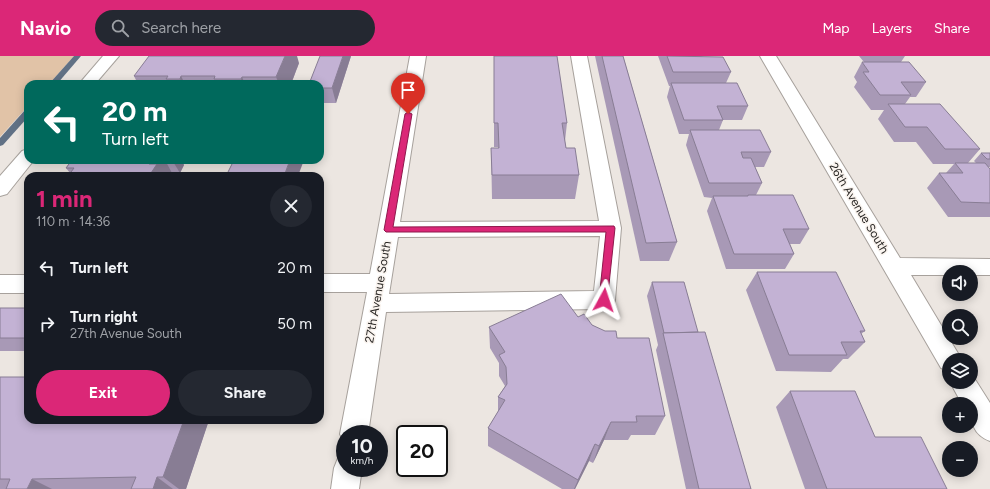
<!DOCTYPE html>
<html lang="en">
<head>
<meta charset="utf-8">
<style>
	:root { --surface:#171b24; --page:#242831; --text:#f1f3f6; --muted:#9ea1a6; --accent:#db2777 }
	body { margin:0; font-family:Figtree,sans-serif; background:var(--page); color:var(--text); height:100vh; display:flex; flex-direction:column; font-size:15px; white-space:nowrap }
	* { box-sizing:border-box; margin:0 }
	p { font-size:13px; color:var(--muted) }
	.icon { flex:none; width:22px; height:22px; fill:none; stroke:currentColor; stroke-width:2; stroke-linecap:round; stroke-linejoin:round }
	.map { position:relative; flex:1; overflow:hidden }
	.sheet { position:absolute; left:24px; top:116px; width:300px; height:252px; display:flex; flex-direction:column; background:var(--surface); border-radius:12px; box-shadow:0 2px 10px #0003 }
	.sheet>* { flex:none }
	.guide { position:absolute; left:24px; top:24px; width:300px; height:84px; border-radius:12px; box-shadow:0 2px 10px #0003; background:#00695c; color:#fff; overflow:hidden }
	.tools { position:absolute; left:942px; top:209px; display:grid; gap:8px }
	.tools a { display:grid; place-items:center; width:36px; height:36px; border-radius:50%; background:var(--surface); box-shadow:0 2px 10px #0003; font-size:20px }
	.speed { position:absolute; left:336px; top:369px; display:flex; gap:8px; font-size:20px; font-weight:700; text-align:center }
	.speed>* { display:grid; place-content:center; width:52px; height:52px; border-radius:50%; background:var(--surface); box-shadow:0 2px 10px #0003; line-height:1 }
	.speed small { font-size:10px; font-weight:400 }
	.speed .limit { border:2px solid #111; border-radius:6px; background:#fff; color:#111 }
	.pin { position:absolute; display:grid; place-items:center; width:34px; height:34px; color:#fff; margin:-41px -17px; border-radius:50% 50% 50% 0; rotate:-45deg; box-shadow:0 0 4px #0007 }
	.pin .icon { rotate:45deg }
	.me { position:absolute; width:44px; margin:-22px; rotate:5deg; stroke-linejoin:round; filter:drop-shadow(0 0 3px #0008) }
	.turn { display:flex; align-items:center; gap:14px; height:84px; padding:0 12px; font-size:18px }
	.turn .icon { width:52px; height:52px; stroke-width:2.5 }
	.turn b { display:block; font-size:28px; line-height:34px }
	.round { display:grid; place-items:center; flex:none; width:42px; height:42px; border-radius:21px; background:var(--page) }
	.overview { display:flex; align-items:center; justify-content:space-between; height:68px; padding:0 12px }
	h1 { font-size:24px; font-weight:700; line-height:30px; color:var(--accent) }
	.action { display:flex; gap:8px; margin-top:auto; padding:8px 12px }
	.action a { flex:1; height:46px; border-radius:24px; background:var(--accent); color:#fff; font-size:16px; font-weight:700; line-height:46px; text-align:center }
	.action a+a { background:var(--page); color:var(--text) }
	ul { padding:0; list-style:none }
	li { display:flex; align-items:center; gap:12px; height:56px; padding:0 12px }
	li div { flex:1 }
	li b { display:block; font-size:15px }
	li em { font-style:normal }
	header { display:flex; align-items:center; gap:24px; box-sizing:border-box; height:56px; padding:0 20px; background:var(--accent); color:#fff }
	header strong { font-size:19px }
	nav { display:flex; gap:22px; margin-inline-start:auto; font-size:14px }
	.search { width:280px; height:36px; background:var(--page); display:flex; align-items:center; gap:10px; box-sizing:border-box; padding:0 14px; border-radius:22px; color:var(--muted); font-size:15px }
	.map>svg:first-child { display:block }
</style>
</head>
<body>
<header>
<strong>Navio</strong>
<div class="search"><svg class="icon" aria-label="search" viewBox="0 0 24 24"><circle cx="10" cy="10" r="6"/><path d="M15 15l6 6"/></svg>Search here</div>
<nav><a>Map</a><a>Layers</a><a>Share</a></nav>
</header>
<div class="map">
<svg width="990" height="433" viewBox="0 0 990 433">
	<rect width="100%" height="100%" fill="#ece6e1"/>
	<path fill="#e1c3a7" d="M0 0H74L49 28H28V50L0 81Z"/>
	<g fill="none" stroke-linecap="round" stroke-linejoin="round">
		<g fill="#617185" fill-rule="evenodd">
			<path d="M74 0H81L57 28H49Z"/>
			<path d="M25 54H28V61L3 89 0 90V82Z"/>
		</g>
		<defs>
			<g id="minor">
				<path d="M103 0H119L95 28H79Z"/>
				<path d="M410 0H426L400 166 599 165 571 0H587L621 172 615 244 612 251 604 253 386 256 368 378H345V388L340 378 367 236H320V218H370ZM600 180 594 235 389 238 398 181Z"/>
				<path d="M760 0H776L900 202 990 203V219H971V216H949V219H911L962 304H949V315L941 312Z"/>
				<path d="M28 93V104H34L7 138 0 140V120L22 95Z"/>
				<rect x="0" y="219" width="28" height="18"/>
				<path d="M971 317 990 347V385C972 378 971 366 971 348H962L950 326H971Z"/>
				<path d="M345 399V412H362L359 433H331L334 412 338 402Z"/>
			</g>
		</defs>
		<use href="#minor" stroke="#a7a19c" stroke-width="2"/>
		<use href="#minor" fill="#fff" fill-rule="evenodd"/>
	</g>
	<g fill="#a899b6">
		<path d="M351 0 336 47H320V28Z"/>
		<path d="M494 0 567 67 565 85 566 92 579 119 575 143H492L491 92H498V91H494Z"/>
		<path d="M595 0H623L677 186 669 205H640Z"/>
		<path d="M658 0H701L731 16 726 27 748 50 742 64H723L719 74 771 96 764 111H755L762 127 756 139 809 173 800 188H790L794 198 785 213H726L707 155 712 142 704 141 686 89 689 78H679L667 41 670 30H669Z"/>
		<path d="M859 0H905L901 6 926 26 916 41H910L905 48 980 93 968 107H976L974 105 981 97H990V111H988L990 113V161H948L927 132 939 117H946L954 108H933L916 86H894L878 63 884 54H871L854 31 857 26 854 21 862 6H864Z"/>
		<path d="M299 7 291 28H138L134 20Z"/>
		<path d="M72 104H181L184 109 180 117H172L171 120H68L70 117 66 112Z"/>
		<path d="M757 216 865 275 861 278 865 286 848 303H843L831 316 776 315 746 234Z"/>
		<path d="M652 226 698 277 751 433H686L656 294 658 289 647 240Z"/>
		<rect x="0" y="252" width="28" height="43"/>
		<path d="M578 261 592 269 617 282 665 360 655 379H631L628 384H604L593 407 589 405 575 433H562L488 390V372L498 356V341L505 330 499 320V307L490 292 489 271Z"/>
		<path d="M0 321H26L28 364H209L186 433H0Z"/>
		<path d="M790 335 875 381 947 433H805L776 351Z"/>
	</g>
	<g fill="#887d94">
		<path d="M285 0H297L299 7 291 28H279L276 21Z"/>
		<path d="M343 0H351L336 47 332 32Z"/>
		<path d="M181 20 185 28H182L180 23Z"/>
		<path d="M242 21 245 28H242L241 23Z"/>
		<path d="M151 104H165L172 117 171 120H153L151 117 149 108Z"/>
		<path d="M172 104H181L184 109 180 117Z"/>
		<path d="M290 104H304L298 120H284Z"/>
		<path d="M144 117 146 120H142Z"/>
		<path d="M184 364H209L186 433H179L163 421Z"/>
		<path d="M611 366 604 384 593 407 599 390Z"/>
		<path d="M595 388 589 405 575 433H574L578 424Z"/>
		<path d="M157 421 173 433H153Z"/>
		<path d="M32 423 52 433H27Z"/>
	</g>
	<g fill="#c3b2d4" stroke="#887d94">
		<path d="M149 0H285L276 21H242L241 23H214L215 20H181L180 23H166L168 20H134Z"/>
		<path d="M320 0H343L332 32H320V28H309Z"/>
		<path d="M494 0H557L567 67H562L566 92H575L579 119H492L491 92H499L498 67H494Z"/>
		<path d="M602 0H623L677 186 646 187Z"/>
		<path d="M667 0 723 1 731 16H673Z"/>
		<path d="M862 6H909L926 26H901L911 39H880L863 16H869Z"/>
		<path d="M671 27H737L748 50H717L723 64H684Z"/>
		<path d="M888 48H940L980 93H945L927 71H905Z"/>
		<path d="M690 74H760L771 96H741L743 102H751L762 127H709Z"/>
		<path d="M981 97H990V103H987Z"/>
		<path d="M72 104H151L149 108H157L151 117H144L142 120H68L74 112H66Z"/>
		<path d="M234 104H290L284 120H226Z"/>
		<path d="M955 107H985L990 113V147L961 146 939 117H963Z"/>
		<path d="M748 139H793L809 173H783L794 198H734L713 140H748Z"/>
		<path d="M757 216H836L865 275H860L865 286H841L847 299H789Z"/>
		<path d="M652 226H684L698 276 664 277Z"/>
		<path d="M561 238 578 261 584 258 592 269 605 275H616L617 282H649L665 360H636L637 366H611L599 390 595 388 578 424 488 372 505 344 498 341 507 328 506 311 499 299 505 296 489 271Z"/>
		<rect x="0" y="252" width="28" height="30"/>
		<path d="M705 276 751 433H699L663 277Z"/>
		<path d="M28 317V364H184L163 421H157L153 433H131L136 421 32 423 27 433H6L10 423H0V321H26Z"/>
		<path d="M790 335H855L875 381H921L947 433H827Z"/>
	</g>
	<path fill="#db2777" stroke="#8e194d" d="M408 56 412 58 393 171 614 170 615 172 607 247H600L599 244 606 176H386L384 174 405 58Z"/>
	<g text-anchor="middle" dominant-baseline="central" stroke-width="3" stroke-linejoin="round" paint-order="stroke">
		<g font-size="12" fill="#2a2826" stroke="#f9f3ee">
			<text transform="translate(859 152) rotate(59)">26th Avenue South</text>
			<text transform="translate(378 236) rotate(-80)">27th Avenue South</text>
		</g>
	</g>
</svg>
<div class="tools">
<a><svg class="icon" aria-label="sound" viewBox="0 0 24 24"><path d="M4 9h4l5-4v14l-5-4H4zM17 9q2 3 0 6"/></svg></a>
<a><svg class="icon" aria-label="search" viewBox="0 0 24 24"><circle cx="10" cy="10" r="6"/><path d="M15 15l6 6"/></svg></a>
<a><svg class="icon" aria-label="layers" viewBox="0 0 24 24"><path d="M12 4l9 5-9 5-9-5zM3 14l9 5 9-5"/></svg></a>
<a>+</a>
<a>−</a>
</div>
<div class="speed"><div>10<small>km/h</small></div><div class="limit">20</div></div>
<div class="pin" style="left:408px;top:58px;background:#d93025"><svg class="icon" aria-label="arrive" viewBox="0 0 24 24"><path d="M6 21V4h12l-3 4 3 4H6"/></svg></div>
<svg class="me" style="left:604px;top:244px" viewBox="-20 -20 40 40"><path d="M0-17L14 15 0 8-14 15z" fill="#db2777" stroke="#fff" stroke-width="4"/></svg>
<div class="guide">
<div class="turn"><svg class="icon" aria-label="left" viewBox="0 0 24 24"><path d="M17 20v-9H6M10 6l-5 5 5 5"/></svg><div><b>20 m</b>Turn left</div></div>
</div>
<section class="sheet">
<div class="overview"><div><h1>1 min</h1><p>110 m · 14:36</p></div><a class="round"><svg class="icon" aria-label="close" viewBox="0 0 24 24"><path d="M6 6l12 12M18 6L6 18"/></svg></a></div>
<ul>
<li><svg class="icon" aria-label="left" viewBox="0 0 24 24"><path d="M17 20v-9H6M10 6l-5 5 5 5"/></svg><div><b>Turn left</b></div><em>20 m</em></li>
<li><svg class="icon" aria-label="right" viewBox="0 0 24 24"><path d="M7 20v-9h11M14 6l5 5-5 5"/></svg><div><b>Turn right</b><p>27th Avenue South</p></div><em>50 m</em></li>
</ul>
<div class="action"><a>Exit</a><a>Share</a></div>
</section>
</div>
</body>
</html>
